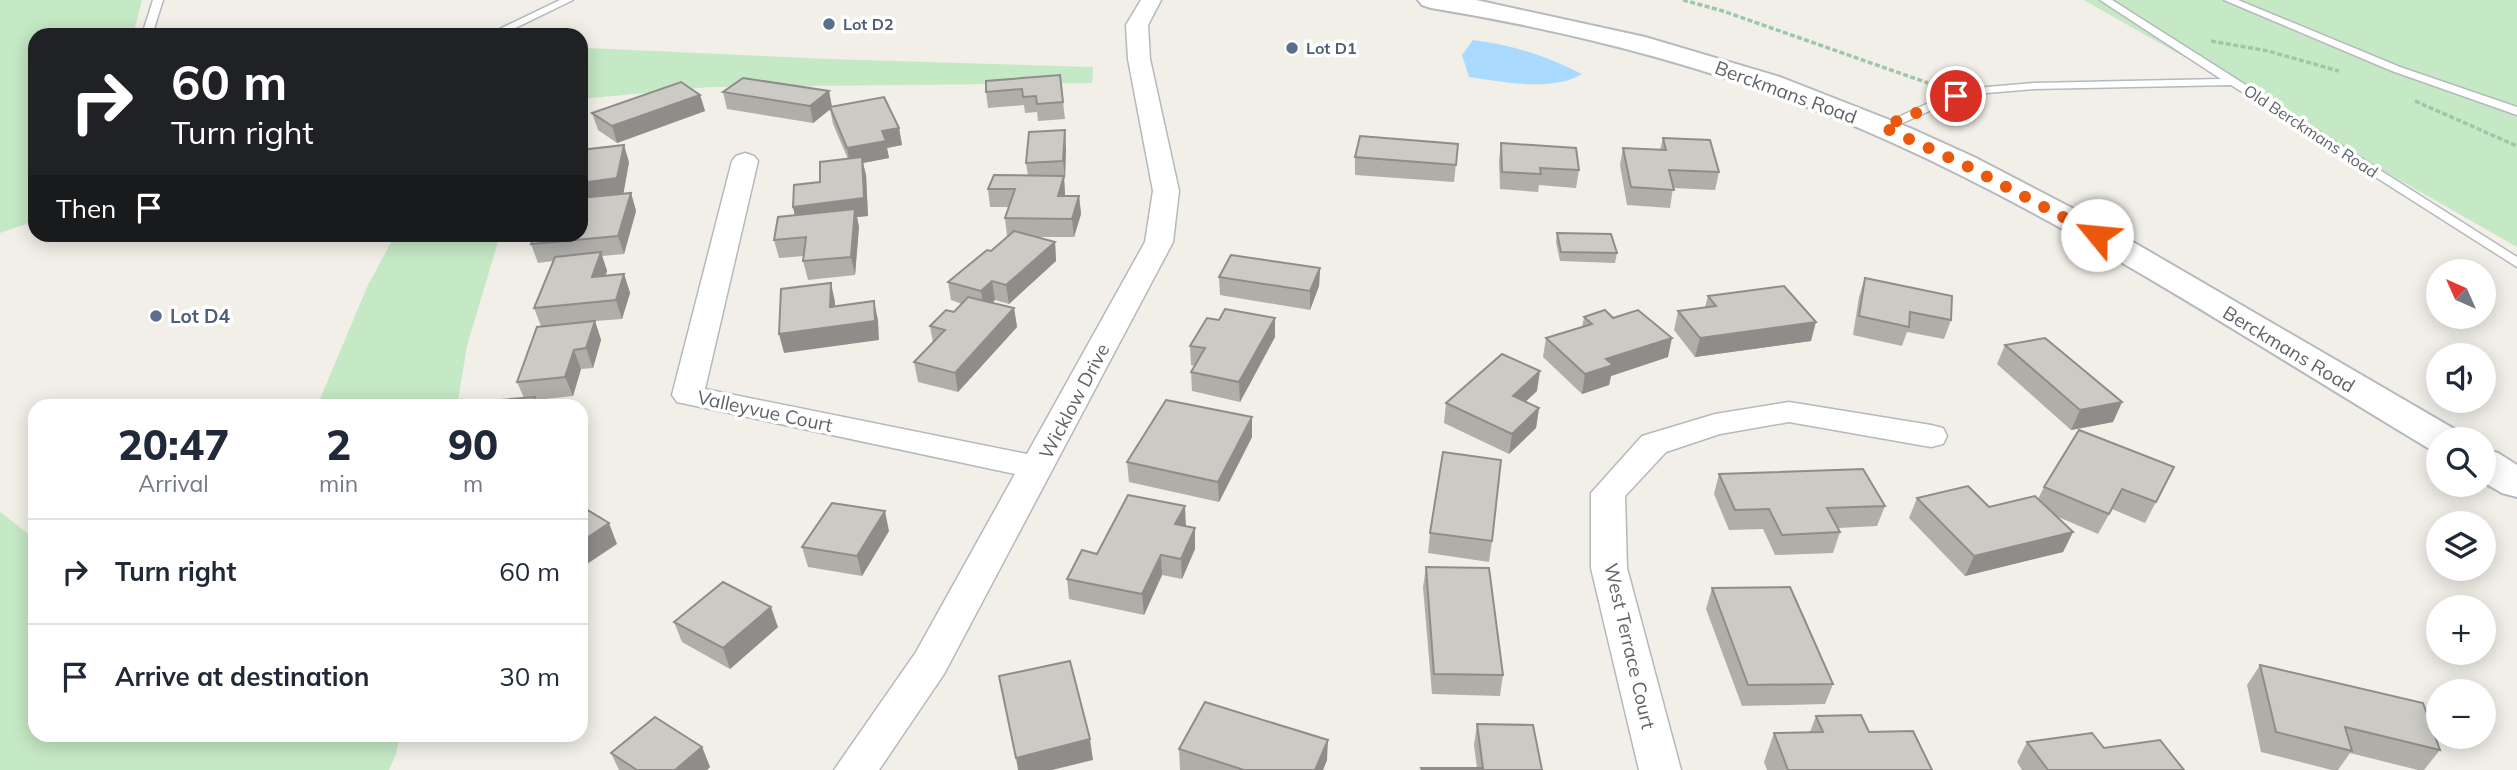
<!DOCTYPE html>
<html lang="en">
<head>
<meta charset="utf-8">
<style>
	:root { --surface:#fff; --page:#f2f2f3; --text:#1f2937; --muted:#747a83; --line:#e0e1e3 }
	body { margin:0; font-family:Mulish,sans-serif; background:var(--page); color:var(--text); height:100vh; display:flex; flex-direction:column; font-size:26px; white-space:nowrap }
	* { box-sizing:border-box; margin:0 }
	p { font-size:23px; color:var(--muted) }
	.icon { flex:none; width:38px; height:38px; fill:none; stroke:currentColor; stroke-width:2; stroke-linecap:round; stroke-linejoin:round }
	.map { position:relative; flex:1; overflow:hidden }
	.sheet { position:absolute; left:28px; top:399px; width:560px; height:343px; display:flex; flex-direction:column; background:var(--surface); border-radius:21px; box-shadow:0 4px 18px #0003 }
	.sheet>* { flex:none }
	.guide { position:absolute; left:28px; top:28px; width:560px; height:214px; border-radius:21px; box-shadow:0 4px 18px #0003; background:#202124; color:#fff; overflow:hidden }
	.needle { width:46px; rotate:315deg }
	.buttons { position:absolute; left:2426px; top:259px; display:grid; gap:14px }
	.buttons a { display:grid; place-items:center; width:70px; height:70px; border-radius:50%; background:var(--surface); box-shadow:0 4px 18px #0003; font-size:35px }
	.pin { position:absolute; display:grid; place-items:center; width:60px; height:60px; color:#fff; margin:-30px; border:4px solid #fff; border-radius:50%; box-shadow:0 2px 7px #0007 }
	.me { position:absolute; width:77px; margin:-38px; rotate:298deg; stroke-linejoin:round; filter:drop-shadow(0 0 5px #0008) }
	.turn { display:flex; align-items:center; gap:24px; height:147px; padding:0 28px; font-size:32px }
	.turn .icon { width:91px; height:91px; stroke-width:2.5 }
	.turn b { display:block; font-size:49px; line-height:60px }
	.then { display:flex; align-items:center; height:66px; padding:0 28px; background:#0003; gap:14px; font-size:26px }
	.eta { display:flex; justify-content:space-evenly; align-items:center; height:119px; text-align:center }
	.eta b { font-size:42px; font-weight:800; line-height:49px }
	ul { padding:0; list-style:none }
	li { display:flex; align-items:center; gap:21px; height:105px; padding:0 28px; border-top:2px solid var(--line) }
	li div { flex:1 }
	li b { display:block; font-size:26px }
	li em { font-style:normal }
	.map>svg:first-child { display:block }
</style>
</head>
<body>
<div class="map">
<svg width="2517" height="770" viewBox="0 0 2517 770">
	<rect width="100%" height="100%" fill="#f1efe8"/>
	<g fill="#c5e8c5">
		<path d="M0 0H142L133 35H35V221L0 233Z"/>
		<path d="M2084 0H2517V247Z"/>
		<path d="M587 48 828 59 1093 67 1092 83 709 87 581 99V52Z"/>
		<path d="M395 235H500L467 346 457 406H317L368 285Z"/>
		<path d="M0 512 35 539V735H400L396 754 389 770H0Z"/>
	</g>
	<path fill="#aadaff" d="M1473 40C1512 45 1547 56 1582 74 1552 92 1503 82 1469 77L1462 55Z"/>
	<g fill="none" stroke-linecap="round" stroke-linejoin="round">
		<defs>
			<g id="service">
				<path d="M153 0H163L152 35H142Z"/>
				<path d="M560 0H573L501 35H487Z"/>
				<path d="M2100 0H2112L2517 257V267L2231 85 2034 89 1987 93 1945 104 1887 130H1879L1877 127 1937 99 1987 87 2034 83 2221 79Z"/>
				<path d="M2224 0H2238L2400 67 2517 107V115L2392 71Z"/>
			</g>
			<g id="minor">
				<path d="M1141 0H1161L1148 25 1150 59 1179 191 1173 242 944 674 879 770H834L916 652 1015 474 677 402 672 395 732 161 736 156 745 153 754 156 758 161 705 389 1027 454 1145 242 1153 191 1128 59 1126 25Z"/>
				<path d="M1789 402 1931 425 1943 428 1947 436 1943 444 1931 447 1789 422 1720 434 1666 452 1625 496 1627 568 1681 770H1639L1591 568V493L1642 436 1715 414Z"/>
			</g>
			<g id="secondary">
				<path d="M1418 0H1476L1645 37 1780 77 1910 128 1974 157 2097 221 2456 430 2462 439H2438V451L2428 448C2251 342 2079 227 1891 142 1744 75 1589 34 1431 8L1422 5Z"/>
				<path d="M2483 449 2498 453 2517 465V497L2502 493 2483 482Z"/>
			</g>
		</defs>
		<use href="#service" stroke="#b5b8bc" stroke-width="3"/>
		<use href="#minor" stroke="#b5b8bc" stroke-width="3"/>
		<use href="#secondary" stroke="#b6babf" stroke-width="4"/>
		<g stroke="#9cc7a9" stroke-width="3.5" stroke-dasharray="5 2.5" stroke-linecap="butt">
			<path d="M1683 0 1723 11 1928 83"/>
			<path d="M2211 41 2268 51 2339 71"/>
			<path d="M2415 101 2517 146"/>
		</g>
		<use href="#service" fill="#fff" fill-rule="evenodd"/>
		<use href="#minor" fill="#fff" fill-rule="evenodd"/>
		<use href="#secondary" fill="#fff" fill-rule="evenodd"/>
	</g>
	<g fill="#afaea9">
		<path d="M1060 75 1065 119 1038 121 1037 112 1025 113 1024 105 988 108 986 92Z"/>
		<path d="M829 91 832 107 899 128 902 145 887 148 889 158 863 163 866 175 868 216 857 217 859 227 855 275 808 280 803 261 804 256 779 258 774 240 795 215 793 207 820 182 848 159 833 124 830 109 813 123 727 109 723 92Z"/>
		<path d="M700 95 705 111 617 143 598 130 592 113Z"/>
		<path d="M1663 138 1719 172 1715 190 1673 188 1670 208 1627 205 1620 165 1623 148 1660 150Z"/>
		<path d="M1501 143 1579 170 1576 188 1539 185 1538 192 1500 189 1499 161Z"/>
		<path d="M1458 144 1454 182 1355 175V157Z"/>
		<path d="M1066 148 1065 179H1064L1065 196H1079L1081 214 1074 237H1034L1055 242 1056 261 1009 304 995 300 992 303 1014 308 1017 327 958 392 918 382 914 362 933 343 930 326 954 312 962 304 951 300 948 282 991 251 1008 236H1007L1005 218 1009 207H990L988 189 1028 176 1026 163Z"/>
		<path d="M629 162 623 194 631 193 636 211 624 254 602 256 607 271 605 276 624 274 630 293 622 319 595 321 601 340 593 368 581 369 573 396 536 400 524 398 517 382 541 326 534 308 553 261 538 263 531 244 581 234Z"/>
		<path d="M1557 233 1617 253 1615 263 1560 261 1556 242Z"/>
		<path d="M1320 268 1319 286 1310 310 1220 295 1219 277Z"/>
		<path d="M1865 278 1951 320 1944 339 1907 332 1902 346 1853 335 1859 297Z"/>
		<path d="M1708 296 1811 341 1695 357 1674 330 1678 311 1705 307Z"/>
		<path d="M1584 317 1613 318 1668 357 1611 376 1609 385 1582 394 1543 357 1546 338 1582 327Z"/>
		<path d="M1275 337 1240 402 1192 391 1191 372 1195 366 1191 365 1190 346Z"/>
		<path d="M2005 345 2122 402 2113 422 2071 430 1997 364Z"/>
		<path d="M1537 391 1525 402 1539 408 1536 428 1509 454 1444 423 1446 403Z"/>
		<path d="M2079 430 2156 502 2145 523 2112 509 2098 534 2056 516 2073 532 2063 552 1965 576 1909 518 1917 498 1989 507 2038 499 2044 487Z"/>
		<path d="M1252 437 1219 502 1129 482 1127 462Z"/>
		<path d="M1719 474 1885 506 1877 526 1838 528 1840 532 1833 553 1775 555 1763 529 1729 530 1714 494Z"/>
		<path d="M1185 526 1195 528V549L1182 579 1162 575 1144 615 1069 599 1067 579 1097 554Z"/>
		<path d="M889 531 862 576 808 567 802 547Z"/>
		<path d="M1430 533 1492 541 1489 562 1428 553Z"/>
		<path d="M1426 567 1503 675 1500 696 1432 694 1423 587Z"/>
		<path d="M1712 588 1833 684 1825 704 1742 706 1706 609Z"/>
		<path d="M674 622 778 627 730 669 682 642Z"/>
		<path d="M2260 665 2440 750 2424 770H2418L2350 753 2338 770H2332L2261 752 2247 685Z"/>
		<path d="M1816 716 1869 732 1932 770H1767L1764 762 1774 733 1810 732Z"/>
		<path d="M1477 724 1542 770 1477 768 1474 745Z"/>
		<path d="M2027 742 2184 770H2022L2017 762Z"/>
		<path d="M702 747 710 767 707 770H619L611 753Z"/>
		<path d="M1179 749 1327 760 1323 770H1180Z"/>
	</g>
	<g fill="#8f8d8a">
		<path d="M829 91 832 108 813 123 810 106Z"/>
		<path d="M700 95 705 111 617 143 612 126Z"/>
		<path d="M899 128 902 145 887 148 889 158 863 163 866 175 868 216 857 217 859 227 855 275 851 257 797 225 793 207 850 166 847 148 882 131Z"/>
		<path d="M1065 130 1066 148 1065 179 1063 161Z"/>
		<path d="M624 145 629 162 623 196 581 201V183Z"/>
		<path d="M1064 176 1065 194 1060 214 1058 196Z"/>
		<path d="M631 193 636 211 624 254 618 236Z"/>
		<path d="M1079 196 1081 214 1074 237 1072 219Z"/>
		<path d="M1055 242 1056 261 1009 304 1006 285Z"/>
		<path d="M601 252 607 271 599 296 592 277Z"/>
		<path d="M1320 268 1319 286 1310 310V291Z"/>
		<path d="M624 274 630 293 622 319 616 300Z"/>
		<path d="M992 281 995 300 984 310 981 291Z"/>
		<path d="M831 283 835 302V326L830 307Z"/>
		<path d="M874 301 878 320 879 340 784 353 779 334Z"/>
		<path d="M1014 308 1017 327 958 392 955 373Z"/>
		<path d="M1275 318V337L1240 402 1239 382Z"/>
		<path d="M595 321 601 340 593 368 586 348Z"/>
		<path d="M1816 322 1811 341 1695 357 1700 338Z"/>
		<path d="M1672 338 1668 357 1611 376 1609 385 1582 394 1585 374 1606 359Z"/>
		<path d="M574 350 581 369 573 396 565 377Z"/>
		<path d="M1540 371 1537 391 1510 416 1513 396Z"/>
		<path d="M535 397 539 406H531Z"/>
		<path d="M2122 402 2113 422 2071 430 2080 410Z"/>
		<path d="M1539 408 1536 428 1509 454 1512 434Z"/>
		<path d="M1252 417V437L1219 502 1218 482Z"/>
		<path d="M1185 506 1186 526 1176 545 1175 524Z"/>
		<path d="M885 511 889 531 862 576 857 556Z"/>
		<path d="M609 523 617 544 581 568V542Z"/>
		<path d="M1195 528V549L1182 579 1181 559Z"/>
		<path d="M2073 532 2063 552 1965 576 1974 556Z"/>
		<path d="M1161 555 1162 575 1144 615 1142 594Z"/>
		<path d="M771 607 778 627 730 669 723 648Z"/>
		<path d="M1090 739 1093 760 1052 770H1018L1016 758Z"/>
		<path d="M1328 740 1327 760 1323 770H1315Z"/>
		<path d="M702 747 710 767 707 770H675Z"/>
	</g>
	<g fill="#cccac5" stroke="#8f8d8a" stroke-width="2">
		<path d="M1060 75 1063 102 1037 104 1036 96 1023 97 1022 89 986 92V81Z"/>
		<path d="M743 78 829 91 810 106 723 92Z"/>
		<path d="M681 82 700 95 612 126 592 113Z"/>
		<path d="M884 97 899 128 882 131 886 141 847 148 830 107Z"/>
		<path d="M1065 130 1063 161 1026 163 1029 132Z"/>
		<path d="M1360 136 1458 144 1456 165 1355 157Z"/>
		<path d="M1663 138 1710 140 1719 172 1669 170 1674 190 1631 187 1623 148 1666 150Z"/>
		<path d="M1501 143 1576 148 1579 170 1540 168 1541 174 1502 172Z"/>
		<path d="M624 145 617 178 581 183V150Z"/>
		<path d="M862 157 864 198 793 207 794 185 820 182V162Z"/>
		<path d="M994 175 1064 176 1058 196H1079L1072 219 1005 218 1015 189H988Z"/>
		<path d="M631 193 618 236 531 244 535 234H581V198Z"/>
		<path d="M855 209 851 257 803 261 806 237 774 240 778 217Z"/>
		<path d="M1014 231 1055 242 1006 285 992 281 981 291 948 282 987 250 991 251Z"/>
		<path d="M1557 233 1611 234 1617 253 1561 252Z"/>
		<path d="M601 252 592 277 624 274 616 300 534 308 555 257Z"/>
		<path d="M1231 255 1320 268 1310 291 1219 277Z"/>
		<path d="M1865 278 1952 296 1951 320 1910 312 1909 327 1859 316Z"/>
		<path d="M831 283 830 307 874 301 875 321 779 334 781 289Z"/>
		<path d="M1784 286 1816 322 1700 338 1678 311 1716 306 1708 296Z"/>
		<path d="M968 297 1014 308 955 373 914 362 945 330 930 326 946 310 954 312Z"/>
		<path d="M1225 309 1275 318 1239 382 1191 372 1205 348 1190 346 1207 318 1219 320Z"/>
		<path d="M1605 310 1613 318 1638 310 1672 338 1606 359 1613 365 1585 374 1546 338 1592 324 1584 317Z"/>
		<path d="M595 321 586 348 574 350 565 377 517 382 537 327Z"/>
		<path d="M2045 338 2122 402 2080 410 2005 345Z"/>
		<path d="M1502 354 1540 371 1513 396 1539 408 1512 434 1446 403Z"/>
		<path d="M535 397 531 406H486L489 401Z"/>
		<path d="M1166 400 1252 417 1218 482 1127 462Z"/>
		<path d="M2079 430 2174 467 2156 502 2122 489 2109 514 2044 487Z"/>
		<path d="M1443 452 1501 460 1492 541 1430 533Z"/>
		<path d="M1863 469 1885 506 1827 508 1840 532 1782 535 1769 509 1735 510 1719 474Z"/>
		<path d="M1968 486 1989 507 2035 496 2073 532 1974 556 1917 498Z"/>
		<path d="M1128 495 1185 506 1175 524 1195 528 1181 559 1161 555 1142 594 1067 579 1082 550 1097 554Z"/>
		<path d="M832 503 885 511 857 556 802 547Z"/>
		<path d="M581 506 609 523 581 542Z"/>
		<path d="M1426 567 1489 568 1503 675 1434 674Z"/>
		<path d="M723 582 771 607 723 648 674 622Z"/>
		<path d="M1790 587 1833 684 1748 685 1712 588Z"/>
		<path d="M1070 661 1090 739 1016 758 999 676Z"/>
		<path d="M2260 665 2423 703 2440 750 2345 727 2352 751 2276 732Z"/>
		<path d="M1205 702 1328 740 1315 770H1244L1179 749Z"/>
		<path d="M1861 715 1869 732 1913 731 1932 770H1788L1774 733 1823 732 1816 716Z"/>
		<path d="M655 717 702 747 675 770H637L611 753Z"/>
		<path d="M1477 724 1533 725 1542 770H1422L1421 768H1483Z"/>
		<path d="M2092 733 2104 748 2160 740 2184 770H2048L2027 742Z"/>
	</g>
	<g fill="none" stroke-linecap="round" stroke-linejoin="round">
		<path stroke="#ea580c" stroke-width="12" stroke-dasharray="0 21.6" d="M1956 96 1883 127 1963 164 2097 235"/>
	</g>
	<g fill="#5c6f8a" stroke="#fff" stroke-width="2.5">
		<circle cx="829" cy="24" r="7"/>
		<circle cx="1292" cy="48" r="7"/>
		<circle cx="156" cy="316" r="7"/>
	</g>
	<g text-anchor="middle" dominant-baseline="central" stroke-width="7" stroke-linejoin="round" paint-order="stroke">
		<g font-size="16" font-weight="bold" fill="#4e5e75" stroke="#fff" text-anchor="start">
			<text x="843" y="24">Lot D2</text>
			<text x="1306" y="48">Lot D1</text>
		</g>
		<g font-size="16" fill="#5f6368" stroke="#fff">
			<text transform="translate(2311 131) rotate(33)">Old Berckmans Road</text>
		</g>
		<g font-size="19" fill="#5f6368" stroke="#fff">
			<text transform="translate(1786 92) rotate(20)">Berckmans Road</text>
			<text transform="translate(2289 349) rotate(31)">Berckmans Road</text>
			<text transform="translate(1074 401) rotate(-62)">Wicklow Drive</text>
			<text transform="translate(765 411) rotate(12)">Valleyvue Court</text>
			<text transform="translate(1630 646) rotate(77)">West Terrace Court</text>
		</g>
		<g font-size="19" font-weight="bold" fill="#4e5e75" stroke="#fff" text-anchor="start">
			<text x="170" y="316">Lot D4</text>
		</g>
	</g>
</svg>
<div class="buttons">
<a><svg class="needle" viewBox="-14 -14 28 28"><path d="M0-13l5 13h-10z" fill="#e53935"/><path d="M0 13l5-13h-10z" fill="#747a83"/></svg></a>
<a><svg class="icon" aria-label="sound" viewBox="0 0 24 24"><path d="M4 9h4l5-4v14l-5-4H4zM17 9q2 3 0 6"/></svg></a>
<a><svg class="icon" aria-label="search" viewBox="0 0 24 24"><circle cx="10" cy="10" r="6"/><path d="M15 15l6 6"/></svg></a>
<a><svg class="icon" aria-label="layers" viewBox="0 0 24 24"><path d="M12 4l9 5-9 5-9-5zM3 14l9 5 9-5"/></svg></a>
<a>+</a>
<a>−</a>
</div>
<div class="pin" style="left:1956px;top:96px;background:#d93025"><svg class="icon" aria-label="arrive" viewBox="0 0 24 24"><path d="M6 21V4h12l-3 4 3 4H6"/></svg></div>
<svg class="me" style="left:2097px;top:235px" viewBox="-20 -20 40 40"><circle r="19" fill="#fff"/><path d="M0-13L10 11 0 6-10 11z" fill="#ea580c"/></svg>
<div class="guide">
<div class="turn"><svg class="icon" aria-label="right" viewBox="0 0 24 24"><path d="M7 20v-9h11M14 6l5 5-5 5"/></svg><div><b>60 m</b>Turn right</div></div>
<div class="then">Then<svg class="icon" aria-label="arrive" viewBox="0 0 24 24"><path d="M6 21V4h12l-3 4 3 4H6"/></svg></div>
</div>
<section class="sheet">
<div class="eta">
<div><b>20:47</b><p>Arrival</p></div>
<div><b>2</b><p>min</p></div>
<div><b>90</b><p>m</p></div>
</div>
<ul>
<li><svg class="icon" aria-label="right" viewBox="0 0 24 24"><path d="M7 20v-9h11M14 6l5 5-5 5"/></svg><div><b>Turn right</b></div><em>60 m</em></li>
<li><svg class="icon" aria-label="arrive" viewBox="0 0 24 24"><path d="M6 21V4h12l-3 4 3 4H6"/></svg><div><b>Arrive at destination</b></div><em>30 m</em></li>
</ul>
</section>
</div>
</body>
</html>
